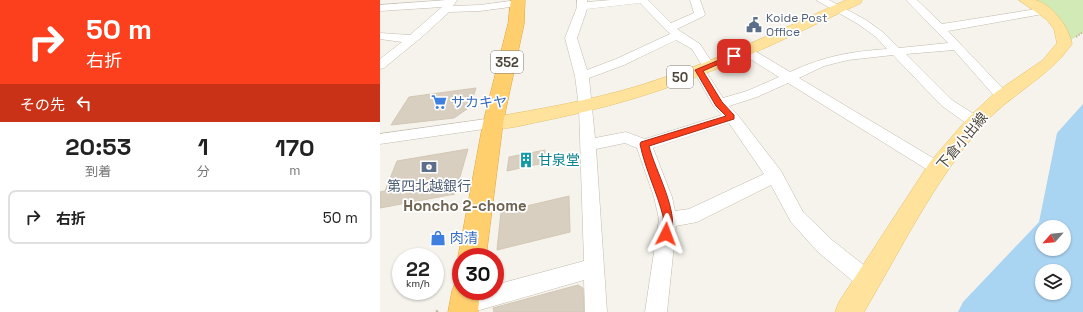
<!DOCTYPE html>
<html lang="ja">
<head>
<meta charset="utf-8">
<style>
	:root { --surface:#fff; --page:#f6f6f6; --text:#222; --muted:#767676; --line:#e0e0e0 }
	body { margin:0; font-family:"Space Grotesk","Noto Sans JP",sans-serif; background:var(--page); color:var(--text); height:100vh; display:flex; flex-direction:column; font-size:15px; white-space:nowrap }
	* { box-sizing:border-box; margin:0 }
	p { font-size:13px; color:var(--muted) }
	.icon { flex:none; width:22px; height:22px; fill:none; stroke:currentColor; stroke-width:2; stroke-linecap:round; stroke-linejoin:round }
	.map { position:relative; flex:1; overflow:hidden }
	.side { display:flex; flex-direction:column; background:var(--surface); width:380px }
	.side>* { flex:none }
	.banner { background:#fc3f1d; color:#fff; overflow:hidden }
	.needle { width:26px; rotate:243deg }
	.fabs { position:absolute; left:655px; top:220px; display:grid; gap:8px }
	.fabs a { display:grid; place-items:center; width:36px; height:36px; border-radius:50%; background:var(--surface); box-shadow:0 1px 3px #0004; font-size:20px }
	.speed { position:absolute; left:12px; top:248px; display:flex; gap:8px; font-size:20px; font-weight:700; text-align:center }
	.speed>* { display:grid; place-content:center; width:52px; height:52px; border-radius:50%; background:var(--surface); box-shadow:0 1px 3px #0004; line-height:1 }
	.speed small { font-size:10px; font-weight:400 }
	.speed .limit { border:6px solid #d22; background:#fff; color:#111 }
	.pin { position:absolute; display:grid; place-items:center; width:34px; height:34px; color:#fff; margin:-17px; border-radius:8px; box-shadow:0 2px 6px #0006 }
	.me { position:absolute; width:44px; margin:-22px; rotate:3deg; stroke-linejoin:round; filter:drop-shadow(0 0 3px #0008) }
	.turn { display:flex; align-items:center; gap:14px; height:84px; padding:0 20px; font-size:18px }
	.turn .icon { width:52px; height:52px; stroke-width:2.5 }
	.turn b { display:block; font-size:28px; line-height:34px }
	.then { display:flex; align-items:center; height:38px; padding:0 20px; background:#0003; gap:8px; font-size:15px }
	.eta { display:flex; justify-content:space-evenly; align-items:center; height:68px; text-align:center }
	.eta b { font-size:24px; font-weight:800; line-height:28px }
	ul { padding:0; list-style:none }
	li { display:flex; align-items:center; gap:12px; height:54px; margin:0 8px 6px; padding:0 12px; border:2px solid var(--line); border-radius:8px }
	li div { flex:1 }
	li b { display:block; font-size:15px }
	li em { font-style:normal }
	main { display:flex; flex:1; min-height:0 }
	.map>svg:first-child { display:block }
</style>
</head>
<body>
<main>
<section class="side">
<div class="banner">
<div class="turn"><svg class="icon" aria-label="right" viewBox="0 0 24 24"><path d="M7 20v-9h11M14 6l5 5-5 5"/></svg><div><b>50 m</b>右折</div></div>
<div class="then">その先<svg class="icon" aria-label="left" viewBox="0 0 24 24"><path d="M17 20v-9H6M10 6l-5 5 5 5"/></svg></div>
</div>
<div class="eta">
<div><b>20:53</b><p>到着</p></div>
<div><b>1</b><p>分</p></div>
<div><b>170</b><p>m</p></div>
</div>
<ul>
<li><svg class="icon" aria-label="right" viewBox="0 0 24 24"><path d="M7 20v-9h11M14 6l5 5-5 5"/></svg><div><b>右折</b></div><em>50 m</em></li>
</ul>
</section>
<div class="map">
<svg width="703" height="312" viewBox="0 0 703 312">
	<rect width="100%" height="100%" fill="#f6f3ec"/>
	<path fill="#d2eab5" d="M645 0H703V32L685 44 684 35Z"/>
	<path fill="#a9d4f2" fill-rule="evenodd" d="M703 104V312H578L583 302 659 222 677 133ZM662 227H684V249H662ZM662 271H684V293H662Z"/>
	<g fill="#d8cfc1" stroke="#d3c7b4">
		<path d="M96 88 90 107 74 118 11 125 29 97Z"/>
		<path d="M88 149 75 194 0 208V192L5 191 17 161Z"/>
		<path d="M165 150 164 163 127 171 129 157Z"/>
		<path d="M189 196 190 232 117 250 121 212Z"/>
		<path d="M198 285 203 288 204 312H114L113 308Z"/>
	</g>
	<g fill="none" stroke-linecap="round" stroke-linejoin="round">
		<defs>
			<g id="minor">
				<path d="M67 0H77L73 6 100 5 137 0 143 3 138 6 100 11 69 12 43 36 4 68 0 69V59L22 42 0 39V33L30 35 62 7 0 11V5Z"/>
				<path d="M197 0H207V2L231 0H268L291 23 314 13 310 0H320L325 14 324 16 297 29 320 44 335 67 333 70H325L343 98 367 91 399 77 362 54 360 51 362 48H370L410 72C445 56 468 52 507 49L496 37 478 24 436 0H449L486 20 504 33 519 48 568 43 526 0H537L562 24 663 8 668 11 663 14 568 31 627 93 629 96 627 99H617L574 50 526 54 572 100 600 118 602 122 600 126 595 127 590 126 562 106 513 55 468 60 444 66 419 78 563 164 565 168 563 172 557 174 551 172 408 83 377 97 349 106 357 114 401 171 423 212 452 240 495 274 498 281 495 288 488 291 481 288 438 252 411 222 391 185 317 222 296 226 287 312H265L279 219 274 197 257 148 245 143 216 149 227 312H205L204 280 93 312H77L73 304 76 296C90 291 101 291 115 291V285L204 261 199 107 195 76 185 38 197 7ZM260 3 290 34 236 59 207 70 197 38 207 9ZM296 40 312 49 323 67H314L313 70 334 107 342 115 265 139 246 132 215 138 209 78 244 65ZM349 123 384 174 309 209 295 211 292 197 273 148Z"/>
				<path d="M113 118 118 119 120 123 118 127 0 144V134Z"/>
			</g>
			<g id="major">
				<path d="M466 0H482L481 3C419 32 357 63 292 86 250 101 207 112 163 121 146 124 123 132 106 127L104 123 106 119 113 117C162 109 211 100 258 86 330 64 398 31 466 0Z"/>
				<path d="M639 0C643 0 650 0 655 0 672 4 689 27 692 44 669 78 628 95 601 127 553 183 521 249 484 312H455L459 302 550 162 588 118 616 92 663 60 677 43 674 29 667 20Z"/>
			</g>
			<g id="highway">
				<path d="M131 0H145L144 24 123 123 106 257H81V263L78 257 103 123 128 24Z"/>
				<path d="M81 279V291H100L98 312H68L72 291 76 281Z"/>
			</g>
		</defs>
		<use href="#minor" stroke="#c2bbae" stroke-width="1"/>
		<use href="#major" stroke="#e6c16a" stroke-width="1"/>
		<use href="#highway" stroke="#e0a43c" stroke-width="1"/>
		<path stroke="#c4b79f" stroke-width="2" stroke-dasharray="1.5 1.5" stroke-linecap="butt" d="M696 37 703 32"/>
		<path stroke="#c4b79f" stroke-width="3" stroke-dasharray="2.5 2.5" stroke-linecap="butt" d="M56 312 58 311"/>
		<use href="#minor" fill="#fff" fill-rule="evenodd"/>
		<use href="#major" fill="#ffe39c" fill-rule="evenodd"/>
		<use href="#highway" fill="#ffcf6e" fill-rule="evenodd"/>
	</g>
	<path fill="#fc3f1d" stroke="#a42913" d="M351 55 357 56 323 71 342 102 354 115V119L269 146C275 171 301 214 290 238H283C279 231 284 223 283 216 277 192 265 169 260 144L261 142 346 116 336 106 315 70Z"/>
	<defs>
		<symbol id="civic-bare" viewBox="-9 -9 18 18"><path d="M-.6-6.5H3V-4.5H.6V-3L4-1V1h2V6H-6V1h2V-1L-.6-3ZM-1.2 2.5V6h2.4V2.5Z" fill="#5c6f8a" stroke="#fff" stroke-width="2.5" paint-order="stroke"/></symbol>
		<symbol id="supermarket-bare" viewBox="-9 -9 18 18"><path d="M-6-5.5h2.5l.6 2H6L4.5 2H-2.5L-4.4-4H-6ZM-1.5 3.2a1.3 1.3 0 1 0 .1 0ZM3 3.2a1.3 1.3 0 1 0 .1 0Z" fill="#3f7fe0" stroke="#fff" stroke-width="2.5" paint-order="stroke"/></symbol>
		<symbol id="building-bare" viewBox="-9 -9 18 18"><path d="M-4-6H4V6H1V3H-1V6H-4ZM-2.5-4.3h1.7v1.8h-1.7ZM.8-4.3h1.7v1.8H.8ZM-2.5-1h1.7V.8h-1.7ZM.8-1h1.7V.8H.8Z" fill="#0f9aa8" stroke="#fff" stroke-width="2.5" paint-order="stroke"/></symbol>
		<symbol id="bank-bare" viewBox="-9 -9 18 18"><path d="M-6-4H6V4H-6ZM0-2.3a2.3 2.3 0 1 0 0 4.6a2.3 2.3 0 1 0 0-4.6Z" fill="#5c6f8a" stroke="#fff" stroke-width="2.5" paint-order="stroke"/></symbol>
		<symbol id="shop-bare" viewBox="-9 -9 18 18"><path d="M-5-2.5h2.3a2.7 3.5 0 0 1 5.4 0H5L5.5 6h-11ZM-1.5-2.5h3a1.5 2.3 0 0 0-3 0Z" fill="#3f7fe0" stroke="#fff" stroke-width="2.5" paint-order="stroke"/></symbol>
	</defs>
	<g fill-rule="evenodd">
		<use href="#civic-bare" x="363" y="14" width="22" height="22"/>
		<use href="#supermarket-bare" x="48" y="91" width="22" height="22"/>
		<use href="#building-bare" x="135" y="149" width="22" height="22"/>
		<use href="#bank-bare" x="38" y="156" width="22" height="22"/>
		<use href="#shop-bare" x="47" y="227" width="22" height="22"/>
	</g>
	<g text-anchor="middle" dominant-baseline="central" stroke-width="3.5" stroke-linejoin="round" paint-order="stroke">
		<g font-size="12" fill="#4e5e75" stroke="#fff" text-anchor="start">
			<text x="386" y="18">Koide Post<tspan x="386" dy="14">Office</tspan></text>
		</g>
		<g fill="#fff" stroke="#817c74" stroke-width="1">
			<rect x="111" y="51" width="32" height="22" rx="3"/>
			<rect x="287" y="66" width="26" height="22" rx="3"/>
		</g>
		<g font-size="13" font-weight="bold" fill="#4b4439">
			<text x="127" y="62">352</text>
			<text x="300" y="77">50</text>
		</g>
		<g font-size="14" fill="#366cbe" stroke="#fff" text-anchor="start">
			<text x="71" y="102">サカキヤ</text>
			<text x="70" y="238">肉清</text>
		</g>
		<g font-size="14" fill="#4b4439" stroke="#fff">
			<text transform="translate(582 141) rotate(-50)">下倉小出線</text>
		</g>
		<g font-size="14" fill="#0d838f" stroke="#fff" text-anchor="start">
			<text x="158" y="160">甘泉堂</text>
		</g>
		<g font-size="14" fill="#4e5e75" stroke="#fff">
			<text x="49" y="186">第四北越銀行</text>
		</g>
		<g font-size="15" font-weight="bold" fill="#6e6250" stroke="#fff">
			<text x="85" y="205">Honcho 2-chome</text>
		</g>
	</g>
</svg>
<div class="fabs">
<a><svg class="needle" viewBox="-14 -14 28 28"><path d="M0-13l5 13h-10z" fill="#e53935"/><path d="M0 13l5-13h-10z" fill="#767676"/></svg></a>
<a><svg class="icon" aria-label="layers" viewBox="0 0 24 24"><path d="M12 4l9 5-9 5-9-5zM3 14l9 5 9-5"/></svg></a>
</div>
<div class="speed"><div>22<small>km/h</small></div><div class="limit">30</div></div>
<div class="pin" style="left:354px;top:56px;background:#d93025"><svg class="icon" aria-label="arrive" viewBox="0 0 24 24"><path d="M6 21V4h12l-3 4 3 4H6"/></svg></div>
<svg class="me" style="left:286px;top:234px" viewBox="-20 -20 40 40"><path d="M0-17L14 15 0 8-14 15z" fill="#fc3f1d" stroke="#fff" stroke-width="4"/></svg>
</div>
</main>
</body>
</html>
